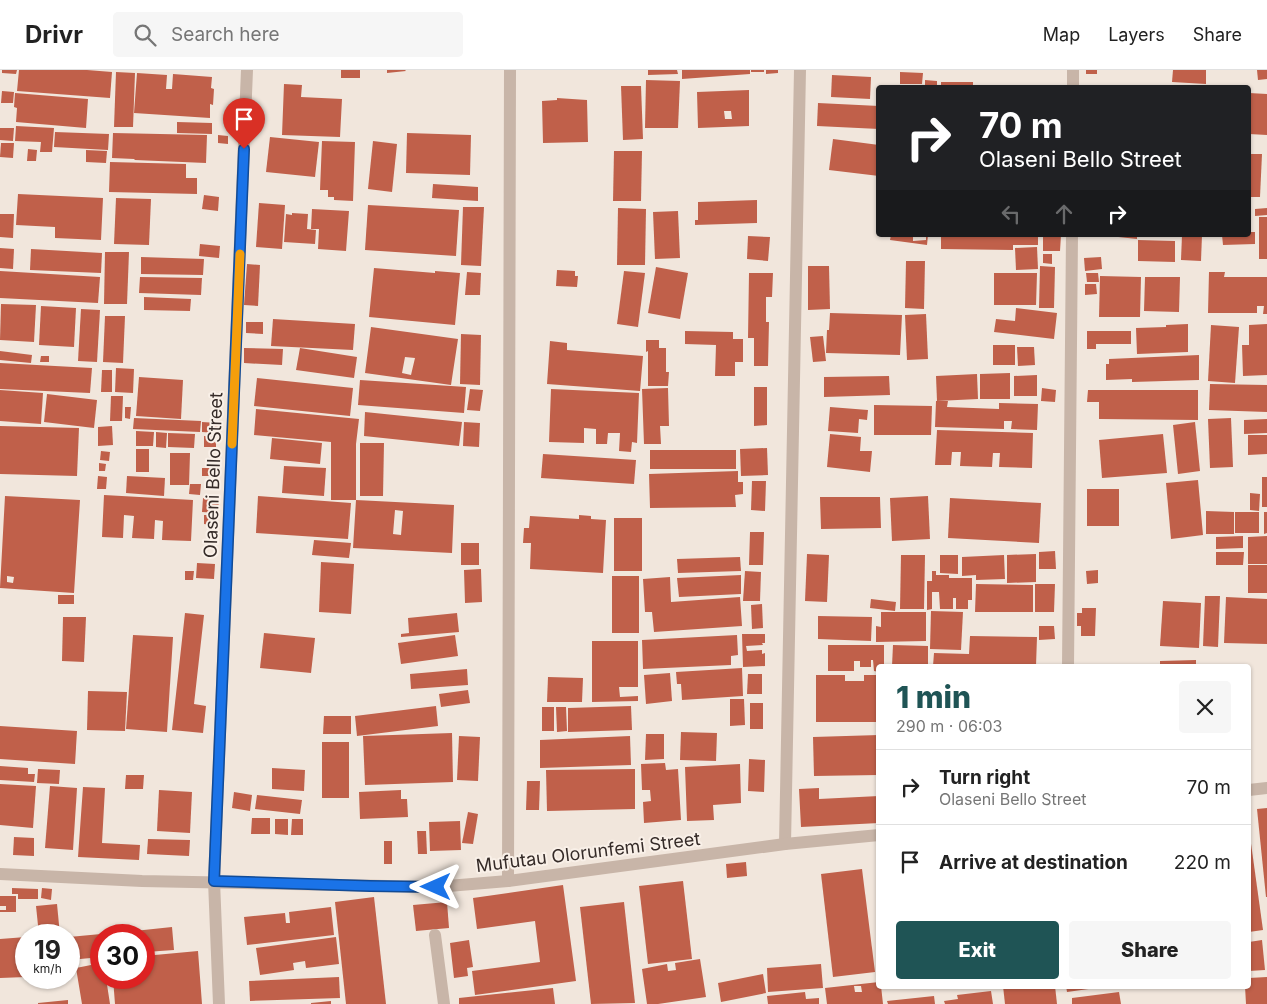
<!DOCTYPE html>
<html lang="en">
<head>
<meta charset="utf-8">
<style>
	:root { --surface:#fff; --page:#f6f6f6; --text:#222; --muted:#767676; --line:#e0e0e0; --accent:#1f5455 }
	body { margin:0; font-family:Inter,sans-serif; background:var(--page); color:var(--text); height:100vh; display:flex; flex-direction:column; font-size:19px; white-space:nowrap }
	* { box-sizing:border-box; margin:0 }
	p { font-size:16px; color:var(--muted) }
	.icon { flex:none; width:28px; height:28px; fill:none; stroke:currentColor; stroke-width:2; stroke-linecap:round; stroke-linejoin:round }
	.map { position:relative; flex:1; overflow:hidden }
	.side { position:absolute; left:876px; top:594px; width:375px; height:325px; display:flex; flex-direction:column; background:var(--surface); border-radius:5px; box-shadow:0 1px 4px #0004 }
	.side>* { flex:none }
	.top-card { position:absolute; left:876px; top:15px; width:375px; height:152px; border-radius:5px; box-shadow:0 1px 4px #0004; background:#202124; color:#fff; overflow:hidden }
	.speed { position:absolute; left:15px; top:854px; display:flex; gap:10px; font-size:25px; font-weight:700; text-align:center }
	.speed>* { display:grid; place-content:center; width:65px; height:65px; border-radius:50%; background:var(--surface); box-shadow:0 1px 4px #0004; line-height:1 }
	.speed small { font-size:12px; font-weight:400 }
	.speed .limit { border:8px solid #d22; background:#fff; color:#111 }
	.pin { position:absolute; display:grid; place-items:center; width:42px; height:42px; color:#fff; margin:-51px -21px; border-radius:50% 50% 50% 0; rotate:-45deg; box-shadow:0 0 5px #0007 }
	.pin .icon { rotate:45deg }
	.me { position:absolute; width:55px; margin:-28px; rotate:270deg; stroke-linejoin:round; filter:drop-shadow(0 0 4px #0008) }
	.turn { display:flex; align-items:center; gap:18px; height:105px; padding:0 20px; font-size:22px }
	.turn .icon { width:65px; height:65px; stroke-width:2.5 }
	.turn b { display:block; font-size:35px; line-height:42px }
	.lanes { display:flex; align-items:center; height:48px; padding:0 20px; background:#0003; justify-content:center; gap:25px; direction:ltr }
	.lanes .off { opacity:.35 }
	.round { display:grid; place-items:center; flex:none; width:52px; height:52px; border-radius:5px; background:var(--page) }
	.headline { display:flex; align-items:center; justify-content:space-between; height:85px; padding:0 20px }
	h1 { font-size:30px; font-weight:800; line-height:38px; color:var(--accent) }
	.primary-button { display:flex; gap:10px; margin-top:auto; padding:10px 20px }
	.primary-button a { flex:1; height:58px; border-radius:5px; background:var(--accent); color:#fff; font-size:20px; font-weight:800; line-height:58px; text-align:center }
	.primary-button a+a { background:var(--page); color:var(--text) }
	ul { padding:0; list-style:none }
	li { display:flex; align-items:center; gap:15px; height:75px; padding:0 20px; border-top:1px solid var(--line) }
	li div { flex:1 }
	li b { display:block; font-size:19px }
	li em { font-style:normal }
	header { display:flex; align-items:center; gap:30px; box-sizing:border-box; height:70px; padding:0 25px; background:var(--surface); border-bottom:1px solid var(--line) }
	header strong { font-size:24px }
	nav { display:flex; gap:28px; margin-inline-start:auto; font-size:18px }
	.search { width:350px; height:45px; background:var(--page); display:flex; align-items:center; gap:12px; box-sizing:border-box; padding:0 18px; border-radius:5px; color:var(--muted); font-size:19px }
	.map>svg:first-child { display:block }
</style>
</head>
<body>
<header>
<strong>Drivr</strong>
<div class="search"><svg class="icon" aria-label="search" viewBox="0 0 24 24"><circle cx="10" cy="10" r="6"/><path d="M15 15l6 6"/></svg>Search here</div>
<nav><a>Map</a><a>Layers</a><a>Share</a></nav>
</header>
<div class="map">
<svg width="1267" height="934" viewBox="0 0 1267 934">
	<rect width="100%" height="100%" fill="#f1e6dc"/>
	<g fill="#c0604a" fill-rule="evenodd">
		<path d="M2 0H17L16 4 2 3Z"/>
		<path d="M19 0H87L112 2 110 28 17 21Z"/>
		<rect x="341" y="0" width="19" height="8"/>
		<path d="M387 0H405L406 1 387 3Z"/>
		<path d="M648 0H677L678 4 648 5Z"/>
		<path d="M682 0H750V4L682 9Z"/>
		<rect x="751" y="0" width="13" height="2"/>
		<path d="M766 0H778V3L766 4Z"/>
		<rect x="1086" y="0" width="11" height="4"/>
		<path d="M1173 0H1206V14L1172 12Z"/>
		<path d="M1257 0H1267V9L1258 10Z"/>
		<path d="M116 2 135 3 133 57H114Z"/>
		<path d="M900 2 923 3 922 14H900Z"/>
		<path d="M137 3 167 5 166 19H172L173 4 212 7 211 18 214 19 213 35 210 34V48L134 43Z"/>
		<path d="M832 5 871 7 870 29 831 27Z"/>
		<path d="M646 10 680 11 678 58H645Z"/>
		<path d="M925 10 937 11V18H925Z"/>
		<rect x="941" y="12" width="32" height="6"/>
		<path d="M284 14 302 15 301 27 342 29 340 67 282 65Z"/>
		<path d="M621 16H641L643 69 623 70Z"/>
		<path d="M749 20V56L698 58 697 22ZM724 41H731L732 49H725Z"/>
		<path d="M2 21 14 22 13 33H1Z"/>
		<path d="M15 23 88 29 86 58 16 52 17 38 14 37Z"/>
		<path d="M1249 23 1267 24V65L1249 64Z"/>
		<path d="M557 28 587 30 588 72 543 73 542 31 557 30Z"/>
		<path d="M818 33 879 36V59L817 56Z"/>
		<path d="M177 52 212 53V64L177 63Z"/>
		<path d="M16 56 54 58 52 82H40L41 72 15 71Z"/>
		<path d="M0 58H14L13 71 0 70Z"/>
		<path d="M55 62 109 64 108 80 54 77Z"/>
		<path d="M113 63 207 65 206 93 135 90 134 89 112 88Z"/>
		<path d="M407 63 471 65 470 105 406 103Z"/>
		<path d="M218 65 228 66V74L218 73Z"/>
		<path d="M270 67 319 72 315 107 266 102Z"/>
		<path d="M833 69 879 75V106L829 100Z"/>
		<path d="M322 71 355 72 353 131 334 130V127H328V120H320Z"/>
		<path d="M373 71 397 74 392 122 368 119Z"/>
		<path d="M1 73H14L13 88 0 87Z"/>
		<path d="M28 79 37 80 36 91H27Z"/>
		<path d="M86 80 107 81 106 93 86 92Z"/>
		<path d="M614 81H642L641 131H613Z"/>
		<path d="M1249 84H1262L1260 127H1249Z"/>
		<path d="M110 92 186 94V108H197V124L109 122Z"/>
		<path d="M433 114 478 117V131L432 128Z"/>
		<path d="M18 124 103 128 101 170 55 168V157L16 155Z"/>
		<path d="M204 125 219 127 218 141 202 139Z"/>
		<path d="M116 128 151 129 149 175 114 174Z"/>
		<path d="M757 130V153L695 155V150H698V132Z"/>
		<path d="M259 133 285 135 282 179 256 177Z"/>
		<path d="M368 135 459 140 456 186 365 180Z"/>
		<path d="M463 137H484L481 196 461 195Z"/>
		<path d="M618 138 646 139 645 195H617Z"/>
		<path d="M1267 138V145L1255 146V139Z"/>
		<path d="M312 139 349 141 346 181 318 179 319 159H311Z"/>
		<path d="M678 141 680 188 655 189 653 142Z"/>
		<path d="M292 143 308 144 307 159 316 160 315 174 284 172 286 144 292 145Z"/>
		<path d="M0 144H14L13 168 0 167Z"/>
		<rect x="1259" y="147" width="8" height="42"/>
		<path d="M1249 162H1255V174L1223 175 1222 165H1249Z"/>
		<path d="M891 165H913V171L926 170V165H928L927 175 890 170Z"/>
		<path d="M941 165H1038V175H1013V180L941 179Z"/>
		<path d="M1043 165H1061L1060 181H1043Z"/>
		<path d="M1109 165H1137V169L1109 166Z"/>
		<path d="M1182 165H1202L1201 191 1181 190Z"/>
		<path d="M748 166 770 167 768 191 747 189Z"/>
		<path d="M1138 170 1175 171V192L1138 191Z"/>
		<path d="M200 174 220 176 219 188 199 186Z"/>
		<path d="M1037 177 1038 199 1016 200 1015 178Z"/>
		<path d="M0 178 14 179 13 199 0 198Z"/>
		<path d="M31 179 102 183 101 203 30 200Z"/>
		<path d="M105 182H129L127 234H104Z"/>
		<path d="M1043 184H1052V194L1043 193Z"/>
		<path d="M141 187 204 189 203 205 141 204Z"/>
		<path d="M1101 187 1102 199 1085 201 1084 188Z"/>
		<path d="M906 191H925L924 239 905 238Z"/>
		<path d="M247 194 260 195 258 236 244 235Z"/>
		<path d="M808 196H829L830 239 808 240Z"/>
		<path d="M1040 196 1055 197 1054 238H1039Z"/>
		<path d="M656 197 688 203 680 249 648 243Z"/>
		<path d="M374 198 435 203V201L460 203 455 255 369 247Z"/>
		<path d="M557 200 575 201V206H578L577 217 556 216Z"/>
		<path d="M0 201 100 207 98 233 0 228Z"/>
		<path d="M624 201 645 203 638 257 617 254Z"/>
		<path d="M467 202 481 203 480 225H465Z"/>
		<path d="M1209 202H1225L1224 207H1267V244H1263L1264 236H1257V243H1208Z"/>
		<path d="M749 203H773L772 227H766V252H769L768 296H754V268H748Z"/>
		<path d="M994 203H1037L1036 235H994Z"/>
		<path d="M1086 203H1098L1099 212H1087Z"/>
		<path d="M1100 206 1141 207 1140 247H1099Z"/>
		<path d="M140 207 202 208 201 225 139 223Z"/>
		<path d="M1145 207H1180L1179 242 1144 241Z"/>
		<path d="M1085 214H1096L1097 224 1085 225Z"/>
		<path d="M144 227 191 229 190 241 144 240Z"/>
		<path d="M1 234 36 235 34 272 0 270Z"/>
		<path d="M41 236 76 238 74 277 39 275Z"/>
		<path d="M1016 238 1057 243 1054 269 994 262 996 249 1015 251Z"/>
		<path d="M81 239 100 240 97 292 78 291Z"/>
		<path d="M830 243 902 245 900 285 826 283 827 260H829Z"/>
		<path d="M926 244 928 289 907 290 905 245Z"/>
		<path d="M105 246H125L123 293 103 292Z"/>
		<path d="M273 249 355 254 353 280 271 276Z"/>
		<path d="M246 252H263V264L246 263Z"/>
		<path d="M1188 254V282L1137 284 1136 258 1166 257V255Z"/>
		<path d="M1267 254V305L1243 306 1242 275H1249V255Z"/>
		<path d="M1211 255 1239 257 1235 313 1208 311Z"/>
		<path d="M371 257 458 269 451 315 365 303ZM405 287 415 288 411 305 402 303Z"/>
		<path d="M685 261 733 262V269H743V292H735V306H715L716 275 685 274Z"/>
		<path d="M1087 261H1131V274H1096V279H1087Z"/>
		<path d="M461 264 481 265 480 315 460 314Z"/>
		<path d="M823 266 826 291 813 292 810 267Z"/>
		<path d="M646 270H659V278H666V302H669L668 316H648V281L646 282Z"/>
		<path d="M550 271 567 273V280L643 286 640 321 547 314Z"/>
		<rect x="993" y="275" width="22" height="20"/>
		<path d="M1017 277H1034L1035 295 1018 296Z"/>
		<path d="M244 278 283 279 282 295 244 293Z"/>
		<path d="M300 278 357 287 354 308 296 300Z"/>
		<path d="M0 281 32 285 31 293 0 290Z"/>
		<path d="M1199 285V310L1132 312V309L1106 310V294H1109V289Z"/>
		<path d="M41 286H49V292H40Z"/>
		<path d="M0 293 92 298 90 323 0 319Z"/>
		<path d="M116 298 134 299 133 323 115 322Z"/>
		<path d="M102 300H112V322H101Z"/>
		<path d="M1010 303V329H980V304Z"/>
		<path d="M977 304 978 329 937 331 936 306Z"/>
		<path d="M1037 305V326H1014V306Z"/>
		<path d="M889 306 890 325 824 327V307Z"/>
		<path d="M139 307 183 310 181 349 136 346Z"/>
		<path d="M257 308 353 318 350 346 254 336Z"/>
		<path d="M360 310 466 317 464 343 358 335Z"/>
		<path d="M1210 314 1267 315V342L1209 340Z"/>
		<path d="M754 317H767V355L754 356Z"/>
		<path d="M668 318 669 356H660L661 374H644L642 319Z"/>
		<path d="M1042 318 1056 320 1055 332 1041 331Z"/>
		<path d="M470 319 483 320 480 341 467 340Z"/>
		<path d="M551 319 639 323 637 373 632 372 631 382 619 381 620 363H608L607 374H596V359L584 358V373L549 372Z"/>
		<path d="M0 320 43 323 41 354 0 351Z"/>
		<path d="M1088 320H1198V350L1099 349V332H1087Z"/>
		<path d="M47 324 97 330 94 358 44 352Z"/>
		<path d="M111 326H123L122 351H110Z"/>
		<path d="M936 331H948L947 337 999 339V333L1038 334 1037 360 1011 359 1012 351H1004V359L935 357Z"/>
		<path d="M874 335 932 336 931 365H874Z"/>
		<path d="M125 337H131L130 349 125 348Z"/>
		<path d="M830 337 868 340 867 350 859 349 858 363 828 361Z"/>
		<path d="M256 339 359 349 356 374V430H331V372L254 365Z"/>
		<path d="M365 342 462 352 459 376 364 366Z"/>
		<path d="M134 348 201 351 200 362 133 359Z"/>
		<path d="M1231 348 1233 397 1210 398 1208 349Z"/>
		<path d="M1267 349V363L1244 364V350Z"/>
		<path d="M202 352 218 353 217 363 202 362Z"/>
		<path d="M464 352 480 353 479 377 463 376Z"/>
		<path d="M1195 352 1200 401 1178 404 1173 355Z"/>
		<path d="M0 356 79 358 77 406 0 404Z"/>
		<path d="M112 356 113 375 98 376V357Z"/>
		<path d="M937 360 1033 363 1032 398 999 397 1000 383H993L992 397 960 396 961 382H952L951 395H935Z"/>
		<path d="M136 361 154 362 153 376H136Z"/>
		<path d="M156 362 167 363 166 378 156 377Z"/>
		<path d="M168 363 195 364 194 378 168 377Z"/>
		<path d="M830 364 861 367 860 381H872L870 402 827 397Z"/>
		<path d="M1163 364 1167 403 1102 408 1099 370Z"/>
		<path d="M1248 365H1267V384L1248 385Z"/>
		<path d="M204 366 216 367V377H204Z"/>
		<path d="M272 368 322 373 320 394 270 389Z"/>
		<path d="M360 373H384L383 426H360Z"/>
		<path d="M767 378 768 405 741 406 740 379Z"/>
		<rect x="136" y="379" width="13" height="23"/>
		<rect x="650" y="380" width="86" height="19"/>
		<path d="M101 381 110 382 109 391 100 390Z"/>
		<path d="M170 383H190L189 415H170Z"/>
		<path d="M543 384 636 390 634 414 541 408Z"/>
		<path d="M99 393 106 394 105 401H99Z"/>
		<path d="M284 396 326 398 324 426 282 423Z"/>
		<path d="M202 398H213L212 406H202Z"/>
		<path d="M738 401V412H743V424L735 425 736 437 650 438 649 404Z"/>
		<path d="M98 406 107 407 106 419H97Z"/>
		<path d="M127 406 165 408 164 426 126 423Z"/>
		<rect x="1262" y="407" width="5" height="30"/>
		<path d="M1198 410 1203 465 1171 469 1166 413Z"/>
		<path d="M752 411H766L765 441 751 440Z"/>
		<path d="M190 414H201L200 425 189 424Z"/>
		<rect x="1087" y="419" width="32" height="37"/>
		<path d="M1250 423 1260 424 1259 441 1250 440Z"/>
		<path d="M104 425 193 430 191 471 162 470 163 451 155 450 154 469 132 468 134 446 124 445 123 468 102 467Z"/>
		<path d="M5 426 80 430 74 523 0 518ZM7 506 14 507 13 513 7 512Z"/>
		<path d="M258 426 351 433 348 469 256 463Z"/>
		<path d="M928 426 930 469 892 471 890 428Z"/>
		<path d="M820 427H880L881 458 821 459Z"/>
		<path d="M203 428 219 429 218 443 202 442Z"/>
		<path d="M950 428 1041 433 1039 473 948 468Z"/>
		<path d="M356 430 454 435 452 483 353 478ZM395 440 403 441 401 465 393 464Z"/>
		<path d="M1206 441 1234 442V464H1206Z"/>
		<rect x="1235" y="442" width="24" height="21"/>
		<path d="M1264 442H1267V463L1264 464Z"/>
		<path d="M204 445H211L210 455 204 454Z"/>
		<path d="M579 445 591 446V449L606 450 603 503 530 499 531 473H523L524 458H529L530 446 579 449Z"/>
		<rect x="614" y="448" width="28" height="53"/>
		<path d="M750 462H764L763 495H749Z"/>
		<path d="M1243 466V478L1216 479V467Z"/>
		<path d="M1267 466V494H1248V467Z"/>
		<path d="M314 470 351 473 349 488 312 485Z"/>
		<rect x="461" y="473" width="18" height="22"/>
		<path d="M1055 481 1056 499H1039V482Z"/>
		<path d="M1216 482H1244L1243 495H1216Z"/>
		<path d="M807 484 829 485 827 532 805 531Z"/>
		<path d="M1036 484V512L1007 513V485Z"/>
		<path d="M901 485H925L924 539H900Z"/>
		<path d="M940 485H958V504L940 503Z"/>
		<path d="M1004 485 1005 509 976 510V505L962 506V487Z"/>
		<path d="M740 487 741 501 678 503 677 489Z"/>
		<path d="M321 492 354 494 351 544 319 542Z"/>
		<path d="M197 493 215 494 214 509 196 508Z"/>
		<rect x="1248" y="495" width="19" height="28"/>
		<path d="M481 499 482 532 465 533 464 500Z"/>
		<path d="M1098 500V513L1087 514 1086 501Z"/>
		<path d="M185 501H194L193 510H185Z"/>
		<path d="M745 501 761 502 760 531H743Z"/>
		<path d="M932 501H936V505H949V508H972V530H968V539H956V528H953V539H940L939 522H932V539L927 540V511H932Z"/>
		<path d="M741 505V524L679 527 677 508Z"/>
		<rect x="612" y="506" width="27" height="57"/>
		<path d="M670 507 671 532 740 527 742 556 654 562 652 542H645L643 509Z"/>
		<path d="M976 514 1033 515V542H975Z"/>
		<path d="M1035 514H1055L1054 542H1035Z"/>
		<rect x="58" y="525" width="16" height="9"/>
		<path d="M1205 526H1220L1218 577 1203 576Z"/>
		<path d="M1226 527 1267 529V574L1224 573Z"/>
		<path d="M871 529 896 532 895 541 870 538Z"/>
		<path d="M1163 531 1201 533 1199 578 1160 576Z"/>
		<path d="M762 534 763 558 752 559 751 535Z"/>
		<path d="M1082 538H1096L1095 566H1081V556H1077V543H1082Z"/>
		<path d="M931 541 963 542 961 580 930 579Z"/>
		<path d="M881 542H926V571L876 572V556L881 557Z"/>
		<path d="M185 543 204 545 194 634 206 636 203 663 172 660Z"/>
		<path d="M457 543 459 562 401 567V564L409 563 408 548Z"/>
		<path d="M818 546 872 547 871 571 818 569Z"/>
		<path d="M63 547H86L84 592 62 591Z"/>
		<path d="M1039 556H1054L1055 569 1039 570Z"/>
		<path d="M264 563 315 568 311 603 260 598Z"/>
		<path d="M742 564H765V573H762L763 575 746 576 747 581 762 580V584L765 583V596L743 597Z"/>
		<path d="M133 565 173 567 167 662 126 659Z"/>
		<path d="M455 565 458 586 401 594 398 573Z"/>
		<path d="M737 565 738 585 731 586V595L643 599 642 570Z"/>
		<path d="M970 566 1037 567 1036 596H933L934 583 969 584Z"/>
		<path d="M592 571H638V617H619L620 627 638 626V631L592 632Z"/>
		<path d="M828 575H884V596H879V602L874 601 873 590H871V597H860V591H854V601H828Z"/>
		<path d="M893 575 928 576V596H892Z"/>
		<path d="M1196 590V596H1160V591Z"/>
		<path d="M742 598 743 626 682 630 681 614H677L676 602Z"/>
		<path d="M467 599 468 615 411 619 410 604Z"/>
		<path d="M670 603 672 631 646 634 644 605Z"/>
		<path d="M748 604H762V624H747Z"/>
		<path d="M816 605H845V611H864V605H879V652H816Z"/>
		<path d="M548 607 583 608 582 632H547Z"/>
		<path d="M468 620 470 633 441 637 439 624Z"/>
		<path d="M88 621 127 622 125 661 87 660Z"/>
		<path d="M730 629H744L745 655 730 656Z"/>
		<rect x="750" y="633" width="13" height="26"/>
		<path d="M436 636 438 656 357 666 355 646Z"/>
		<path d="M631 636 632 660 568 662V638Z"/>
		<rect x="542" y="637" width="12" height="24"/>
		<path d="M556 637H566L567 661 557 662Z"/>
		<path d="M324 646H351V664H323Z"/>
		<path d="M0 656 77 661 75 694 0 689Z"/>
		<path d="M681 662 717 663 716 691 680 690Z"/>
		<path d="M452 663 453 712 365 715 363 666Z"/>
		<path d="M646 664H664V689L645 690Z"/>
		<path d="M879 665V705L814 706 813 667Z"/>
		<path d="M459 666 480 667 478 711 457 710Z"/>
		<path d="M630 666 631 695 540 698V670Z"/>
		<rect x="322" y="672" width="27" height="56"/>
		<path d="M749 689 765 690 764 722 748 721Z"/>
		<path d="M665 693 666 700 678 699 681 750 644 753 643 732 651 731 650 720H642L641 694Z"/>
		<path d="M740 694 741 733 713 735 714 750 687 751 685 697Z"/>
		<path d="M0 696 28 698V704H35L34 712 0 710Z"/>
		<path d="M272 698 305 700 304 721 272 719Z"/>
		<path d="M38 699 60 700 59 714 37 713Z"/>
		<path d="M635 699V739L547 741 546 700Z"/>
		<path d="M126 705H144L143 719H125Z"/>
		<path d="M527 711H540L539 740H526Z"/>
		<path d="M0 714 36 716 33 758 0 755Z"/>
		<path d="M50 716 77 718 73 780 45 778Z"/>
		<path d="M83 717 105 718 102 773 140 775 139 790 78 787Z"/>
		<path d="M819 718V729L879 726V753L801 757 799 719Z"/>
		<path d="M159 720 192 722 190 763 157 761Z"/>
		<path d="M401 720V729H407L408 747 360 749 359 722Z"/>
		<path d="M234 722 252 725 250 741 232 738Z"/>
		<path d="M257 725 302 730 300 744 255 739Z"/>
		<path d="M1267 738V827H1266L1257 739Z"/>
		<path d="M468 742 478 744 473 774 462 773Z"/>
		<path d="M252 748H270V764H251Z"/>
		<path d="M275 749H288V765L275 764Z"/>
		<path d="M292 749H303V765H291Z"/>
		<path d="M460 751 461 780 430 781 429 752Z"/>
		<path d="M1249 759 1263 860 1249 862Z"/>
		<path d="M417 761H426L427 784H418Z"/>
		<path d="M14 767 34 768V786L13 785Z"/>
		<path d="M148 769 190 770 189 786 147 784Z"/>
		<rect x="384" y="771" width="8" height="23"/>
		<path d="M746 792 747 806 727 808 726 794Z"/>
		<path d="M862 799 875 902 833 907 821 804Z"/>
		<path d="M683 811 692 889 648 894 639 816Z"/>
		<path d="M563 815 576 911 475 925 472 901 540 892 535 851 477 859 473 828Z"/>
		<path d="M12 818 38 819V829H18V824H12Z"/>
		<path d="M42 818 52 819 51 830 41 828Z"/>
		<path d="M0 826H16V842H0V840H6V836H0Z"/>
		<path d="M374 827 386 934H346L335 832Z"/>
		<path d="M447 832 449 858 416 861 413 835Z"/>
		<path d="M624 832 635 933 591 934 580 837Z"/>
		<path d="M57 834 60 865H39L36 836Z"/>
		<path d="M331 837 334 865 247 875 244 847 285 843 286 853H290L289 842Z"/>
		<path d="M172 857 174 880 146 882 145 877H144V865H106V864Z"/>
		<path d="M101 864V887L70 890 69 867Z"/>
		<path d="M26 867V907L0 908V869Z"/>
		<path d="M336 867 339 894 306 898 305 891 293 893 294 900 260 905 256 878Z"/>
		<path d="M469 870 473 897 467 898 468 906 454 908 450 873Z"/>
		<path d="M1262 870 1265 900 1249 901V872Z"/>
		<path d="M198 881 202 934H115L113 908H144V886Z"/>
		<path d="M700 889 706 927 658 934H647L642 899 667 894 668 901 676 900 675 893Z"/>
		<path d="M101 893V908H106L110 934H82L76 898Z"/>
		<path d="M821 894 823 918 768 922 767 898Z"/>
		<path d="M763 904 766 923 721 932 718 913Z"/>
		<path d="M339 907 340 928 250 931 249 911Z"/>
		<path d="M1267 907V934H1246L1245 916H1249V908Z"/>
		<path d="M879 912V916H881L883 934H827L825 918ZM854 916H861L862 922H855Z"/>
		<path d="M1003 916H1055L1057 934H1005Z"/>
		<path d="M1066 916H1103V917L1067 922Z"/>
		<path d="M553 918 555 934H459V928Z"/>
		<path d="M991 921 993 934H945L944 931 958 929 957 925Z"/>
		<path d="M805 922 806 929 819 928V934H768L767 926Z"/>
		<path d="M1119 922 1121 934H1072V928Z"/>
		<path d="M934 926 935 934H888L887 931Z"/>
		<path d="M68 930V934H38V933Z"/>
		<path d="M331 931V934H311V933Z"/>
	</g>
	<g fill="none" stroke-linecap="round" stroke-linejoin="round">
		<g stroke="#c8b5a8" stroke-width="12">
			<path d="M1073 18V0"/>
			<path d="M1068 596 1072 165"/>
			<path d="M1249 720 1267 718"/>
			<path d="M785 774 800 0"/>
			<path d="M0 804 142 811 436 817 508 811 785 774 879 765"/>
			<path d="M508 811 510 0"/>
			<path d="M435 865 444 934"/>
			<path d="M219 934 214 811 247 0"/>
		</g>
	</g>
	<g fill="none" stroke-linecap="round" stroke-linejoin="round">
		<defs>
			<path id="route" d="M244 79 214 811 370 816 436 817"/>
		</defs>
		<use href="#route" stroke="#114b97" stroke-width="12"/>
		<use href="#route" stroke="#1a73e8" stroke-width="9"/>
		<path stroke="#f59e0b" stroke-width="9" d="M232 374 240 184"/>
	</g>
	<g text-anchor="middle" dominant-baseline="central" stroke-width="4" stroke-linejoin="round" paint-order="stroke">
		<g font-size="18" fill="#352b28" stroke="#f9f0e8">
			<text transform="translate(213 405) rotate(-88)">Olaseni Bello Street</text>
			<text transform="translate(588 782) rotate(-7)">Mufutau Olorunfemi Street</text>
		</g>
	</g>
</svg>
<div class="speed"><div>19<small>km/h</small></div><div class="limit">30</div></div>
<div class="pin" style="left:244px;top:79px;background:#d93025"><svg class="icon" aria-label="arrive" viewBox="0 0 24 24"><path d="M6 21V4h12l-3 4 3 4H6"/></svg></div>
<svg class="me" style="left:436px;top:817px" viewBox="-20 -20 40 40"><path d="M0-17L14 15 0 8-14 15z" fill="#1a73e8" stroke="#fff" stroke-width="4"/></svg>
<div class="top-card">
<div class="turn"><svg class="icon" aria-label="right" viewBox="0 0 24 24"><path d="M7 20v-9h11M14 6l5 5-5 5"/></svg><div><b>70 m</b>Olaseni Bello Street</div></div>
<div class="lanes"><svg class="icon off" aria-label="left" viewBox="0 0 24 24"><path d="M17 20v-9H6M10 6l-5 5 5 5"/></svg><svg class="icon off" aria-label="ahead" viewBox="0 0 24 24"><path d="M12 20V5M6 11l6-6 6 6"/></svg><svg class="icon" aria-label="right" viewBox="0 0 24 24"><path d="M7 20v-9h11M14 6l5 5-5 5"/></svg></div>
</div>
<section class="side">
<div class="headline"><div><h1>1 min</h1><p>290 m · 06:03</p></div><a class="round"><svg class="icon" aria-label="close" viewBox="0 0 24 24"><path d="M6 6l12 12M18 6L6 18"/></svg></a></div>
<ul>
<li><svg class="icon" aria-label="right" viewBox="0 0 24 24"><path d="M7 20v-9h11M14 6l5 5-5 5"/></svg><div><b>Turn right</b><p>Olaseni Bello Street</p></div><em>70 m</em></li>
<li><svg class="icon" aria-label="arrive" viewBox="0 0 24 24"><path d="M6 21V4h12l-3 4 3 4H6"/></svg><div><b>Arrive at destination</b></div><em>220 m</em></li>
</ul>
<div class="primary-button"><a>Exit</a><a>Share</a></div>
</section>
</div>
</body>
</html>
